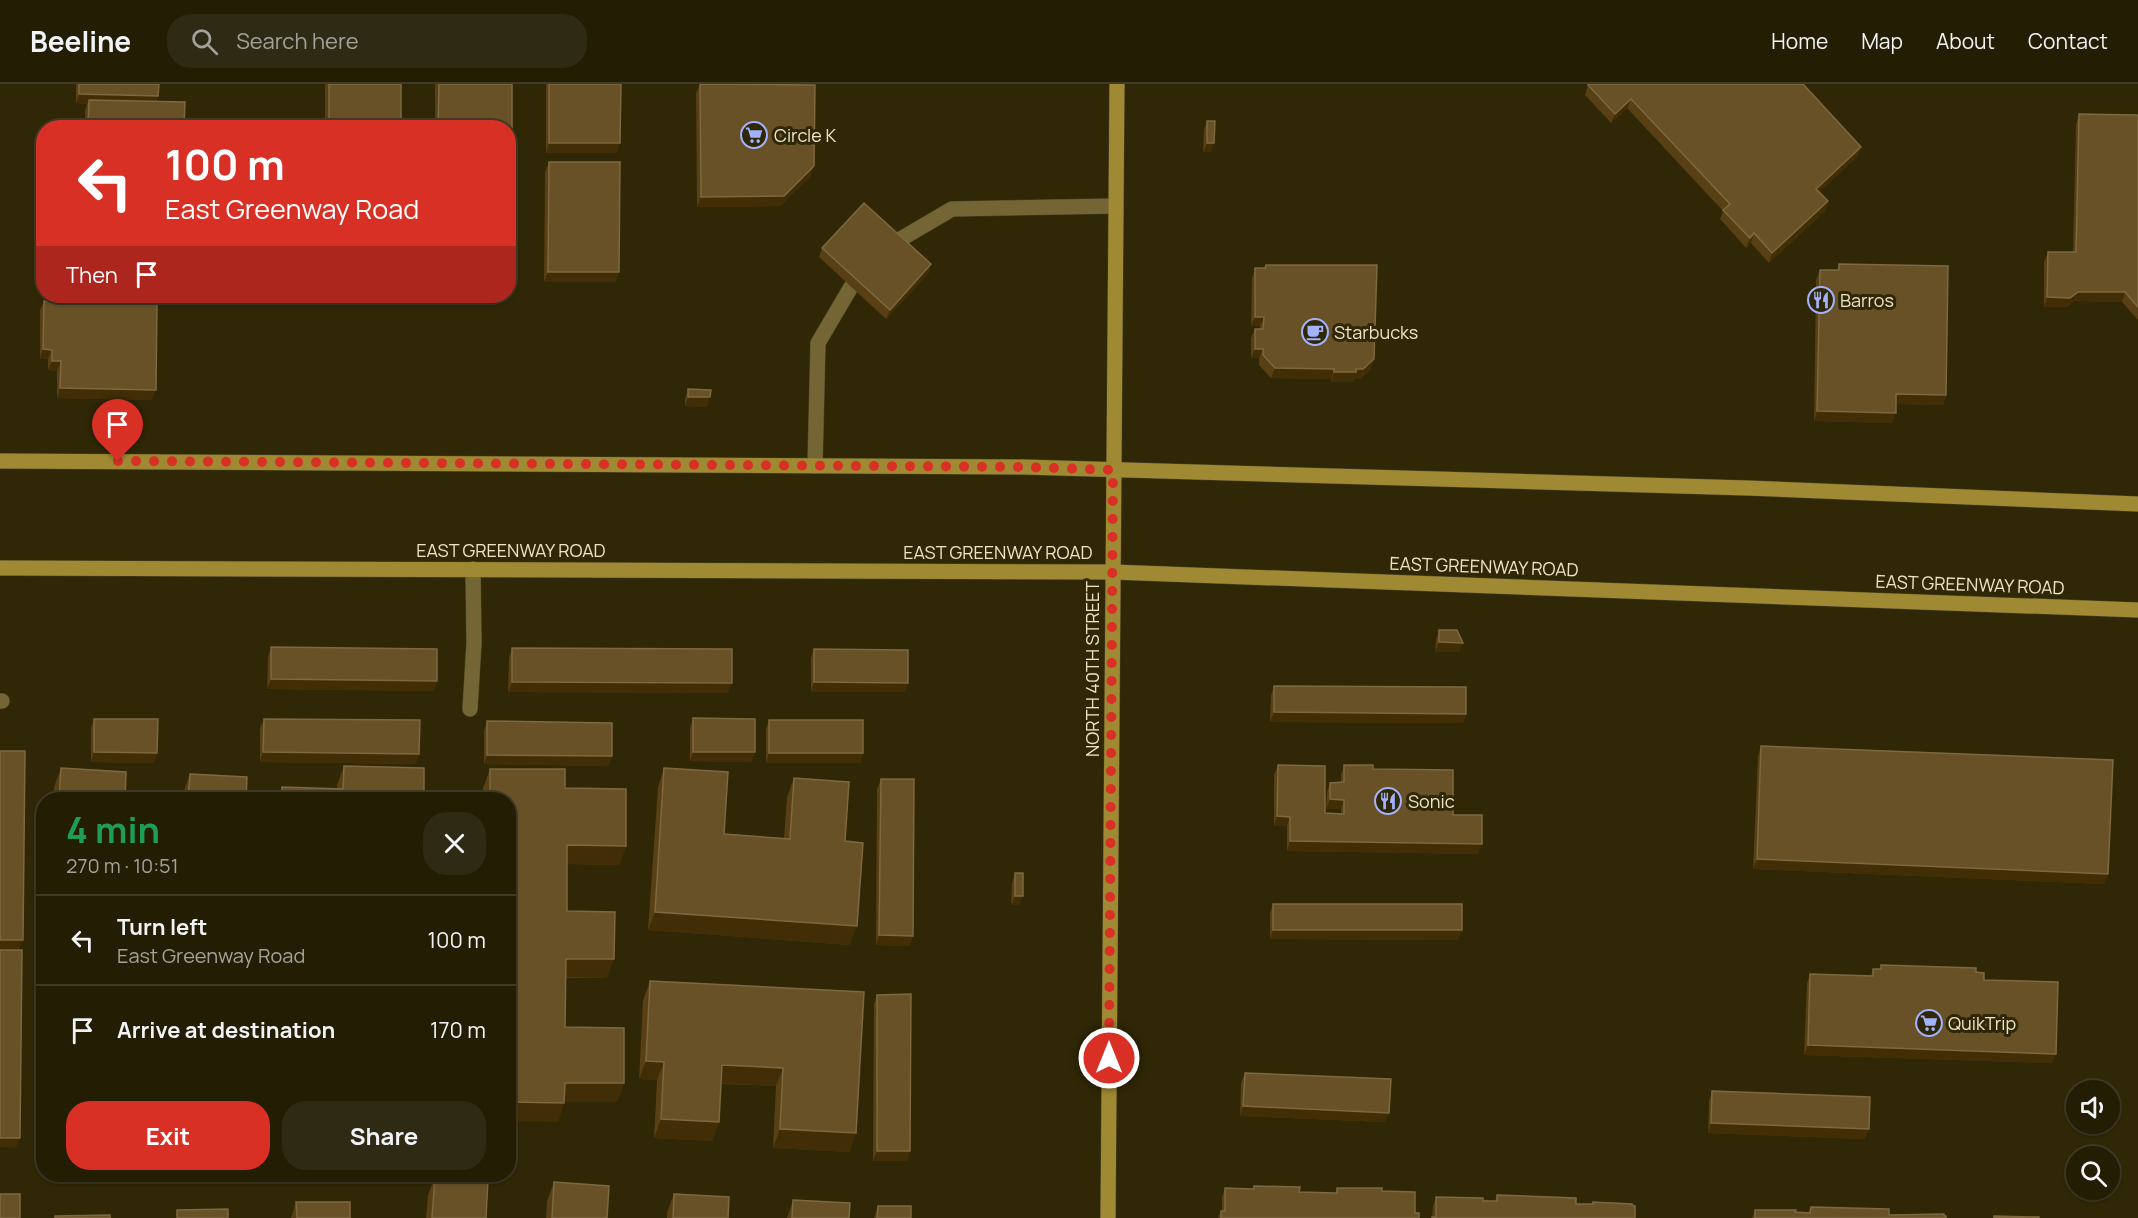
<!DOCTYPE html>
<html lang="en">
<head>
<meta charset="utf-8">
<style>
	:root { --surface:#231d04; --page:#2f2a13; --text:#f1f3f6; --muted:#a3a29a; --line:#403b26; --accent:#d93025 }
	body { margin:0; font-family:Manrope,sans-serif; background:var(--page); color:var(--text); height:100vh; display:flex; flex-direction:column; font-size:22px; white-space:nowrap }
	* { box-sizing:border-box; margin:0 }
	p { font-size:20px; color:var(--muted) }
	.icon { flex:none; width:33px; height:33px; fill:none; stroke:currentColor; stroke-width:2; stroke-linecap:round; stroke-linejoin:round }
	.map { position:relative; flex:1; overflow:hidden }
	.panel { position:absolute; left:36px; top:708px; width:480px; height:390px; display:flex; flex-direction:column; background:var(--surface); border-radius:24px; box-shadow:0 2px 4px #0004,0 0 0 2px var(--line) }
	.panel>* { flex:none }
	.banner { position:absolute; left:36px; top:36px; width:480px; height:183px; border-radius:24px; box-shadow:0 2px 4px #0004,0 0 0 2px var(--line); background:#d93025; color:#fff; overflow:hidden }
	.tools { position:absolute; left:2066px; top:996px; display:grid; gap:12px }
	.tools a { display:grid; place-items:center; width:54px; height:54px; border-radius:50%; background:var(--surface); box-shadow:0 2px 4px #0004,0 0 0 2px var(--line); font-size:30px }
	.pin { position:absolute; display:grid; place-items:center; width:51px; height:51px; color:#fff; margin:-62px -26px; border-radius:50% 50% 50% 0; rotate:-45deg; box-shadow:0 0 6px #0007 }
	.pin .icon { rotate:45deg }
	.me { position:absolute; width:66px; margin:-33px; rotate:0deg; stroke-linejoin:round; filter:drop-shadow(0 0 4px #0008) }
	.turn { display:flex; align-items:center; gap:21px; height:126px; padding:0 30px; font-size:27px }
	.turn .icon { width:78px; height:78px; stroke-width:2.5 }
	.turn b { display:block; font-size:42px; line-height:51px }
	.then { display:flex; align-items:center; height:57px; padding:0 30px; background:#0003; gap:12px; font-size:22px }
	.round { display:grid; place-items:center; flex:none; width:63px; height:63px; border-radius:24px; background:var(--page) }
	.summary { display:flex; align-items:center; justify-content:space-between; height:102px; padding:0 30px }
	h1 { font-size:36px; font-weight:700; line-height:45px; color:#1e9e55 }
	.primary-button { display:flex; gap:12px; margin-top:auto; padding:12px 30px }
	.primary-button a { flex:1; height:69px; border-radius:24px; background:var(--accent); color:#fff; font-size:24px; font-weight:700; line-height:69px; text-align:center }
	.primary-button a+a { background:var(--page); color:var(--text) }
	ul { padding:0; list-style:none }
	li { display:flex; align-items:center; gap:18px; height:90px; padding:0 30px; border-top:2px solid var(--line) }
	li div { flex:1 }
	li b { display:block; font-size:22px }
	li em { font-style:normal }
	header { display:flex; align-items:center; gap:36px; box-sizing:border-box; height:84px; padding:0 30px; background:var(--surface); border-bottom:2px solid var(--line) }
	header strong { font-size:28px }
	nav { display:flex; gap:33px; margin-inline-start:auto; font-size:21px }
	.search { width:420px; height:54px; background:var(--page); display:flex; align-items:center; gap:15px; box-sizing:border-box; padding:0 21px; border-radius:24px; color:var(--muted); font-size:22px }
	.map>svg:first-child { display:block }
</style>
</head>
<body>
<header>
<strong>Beeline</strong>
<div class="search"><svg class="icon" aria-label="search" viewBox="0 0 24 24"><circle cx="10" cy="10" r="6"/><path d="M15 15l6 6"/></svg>Search here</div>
<nav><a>Home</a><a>Map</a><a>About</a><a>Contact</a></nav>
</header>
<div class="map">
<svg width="2138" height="1134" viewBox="0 0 2138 1134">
	<rect width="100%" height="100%" fill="#2f2705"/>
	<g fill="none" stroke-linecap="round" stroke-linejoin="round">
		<defs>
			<g id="service">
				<path d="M894 159 952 125 1116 122"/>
				<path d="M815 382 818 259 851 203"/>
				<path d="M0 617H2"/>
				<path d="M470 625 474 559 473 485"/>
			</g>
			<g id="secondary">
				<path d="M0 377 1024 383 1747 404 2138 420"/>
				<path d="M0 484 1113 488 2138 526"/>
				<path d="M1108 1134 1117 0"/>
			</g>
		</defs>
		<use href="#service" stroke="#4d4524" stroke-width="16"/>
		<use href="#secondary" stroke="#4d4524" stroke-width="16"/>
		<use href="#service" stroke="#736634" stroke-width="15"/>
		<use href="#secondary" stroke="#9f8932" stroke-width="15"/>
	</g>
	<g fill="#583f14">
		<path d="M76 0H158V12L156 18 184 44H85V26L87 20 76 19Z"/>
		<rect x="325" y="0" width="76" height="44"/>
		<path d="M435 0H512V60L508 69V44H435Z"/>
		<path d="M546 0H621L617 69H546Z"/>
		<path d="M700 0 811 92 780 122 697 123 696 9Z"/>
		<path d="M1588 1 1858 72 1819 108 1828 117 1825 127 1769 179 1751 159 1746 164 1720 135 1723 127 1627 24 1611 39 1585 11Z"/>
		<path d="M2079 30 2138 31V236L2122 218 2074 217 2067 223H2044V178L2048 168H2073L2076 40Z"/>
		<path d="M1207 37 1211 68H1203L1204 46Z"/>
		<path d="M44 69V119H41V75Z"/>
		<path d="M549 78 619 188 615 198H544L545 88Z"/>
		<path d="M44 121V168H41L42 127Z"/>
		<path d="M822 164 931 180 928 190 886 235 819 173Z"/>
		<path d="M1839 180 1946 311 1943 321 1896 320 1892 339 1814 337 1816 196 1820 186H1837Z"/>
		<path d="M1266 181 1371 285 1360 295H1354L1353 298H1331V295L1271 294 1259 281V274H1251V254L1255 245H1260V242H1251L1252 194 1255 184H1264Z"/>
		<path d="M81 212H155L153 219 152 316 57 314V287L48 286V275H40V226L44 217H81Z"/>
		<path d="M688 305 707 323 685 322V315Z"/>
		<path d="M1439 546 1459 568H1435L1436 556Z"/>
		<path d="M271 563 437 597 433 607 267 605 268 573Z"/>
		<path d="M512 564 728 609 508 608 509 574Z"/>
		<path d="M814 565 905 608H811V574Z"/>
		<path d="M1274 602 1466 630 1463 639 1270 638 1271 611Z"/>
		<path d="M693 634 755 668 751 678 690 677V644Z"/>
		<path d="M94 635 154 679 91 678V644Z"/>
		<path d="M264 635 416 680 260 678V644Z"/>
		<path d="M769 636 863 669 860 679H766V645Z"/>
		<path d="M487 637 612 672 608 682 484 680V647Z"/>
		<path d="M1761 662 2108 790 2104 800 1753 785 1758 672Z"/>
		<path d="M1278 681 1325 729 1341 730V725H1326L1327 708 1330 699 1341 698V691L1344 681 1373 685 1453 731 1478 770 1287 767V742H1274V691Z"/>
		<path d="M344 682 424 716H277L282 703 337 705V701Z"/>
		<path d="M61 684 125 716H54V703Z"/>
		<path d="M664 684 724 750 784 754 787 713 794 694 845 757 850 861 648 846 658 703Z"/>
		<path d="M490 685 565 704 626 762 619 781 567 780V827L607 894H566L565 943 624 999 617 1018H564L558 1038 508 716H483V704Z"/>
		<path d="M190 690 246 716H183V709Z"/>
		<path d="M881 695 913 852 909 862 876 861 877 705Z"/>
		<path d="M1015 789 1019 821H1011L1012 799Z"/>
		<path d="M1273 820 1462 846 1458 856 1270 855V829Z"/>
		<path d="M1881 881 1976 888 1984 896 2052 979 1804 971 1807 899 1810 890 1871 892 1873 885H1880Z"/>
		<path d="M650 897 864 908 850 1068 773 1064 776 1002 721 1000 719 1038 712 1057 654 1054 657 996 639 995 643 916Z"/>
		<path d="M877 911 907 1077H873L874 920Z"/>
		<path d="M1245 989 1385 1038 1240 1032 1241 999Z"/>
		<path d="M44 992V1053H41Z"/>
		<path d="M1712 1007 1865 1055 1708 1049 1709 1017Z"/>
		<path d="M435 1092 486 1134H426L428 1111Z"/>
		<path d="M554 1098 607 1134H546L547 1117Z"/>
		<path d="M1254 1102 1299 1108 1336 1109 1337 1104 1382 1107 1415 1129 1419 1134H1218L1221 1127H1222V1113L1225 1104 1253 1105Z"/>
		<path d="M674 1110 728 1134H667V1128Z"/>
		<path d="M1497 1111 1576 1120H1592L1593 1118 1632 1120 1432 1133 1433 1122 1436 1113 1495 1117Z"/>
		<path d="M793 1116 849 1134H787Z"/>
		<path d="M296 1118 350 1134H291Z"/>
		<path d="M878 1122 911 1134H874Z"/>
		<path d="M1811 1123 1889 1131 1944 1132 1946 1134H1752L1755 1126 1808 1129Z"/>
	</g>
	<g fill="#412e06">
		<path d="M79 10 158 12 155 21 89 16 87 20 76 19Z"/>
		<path d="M1631 15 1627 24 1611 39 1615 30Z"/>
		<path d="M549 59H620L617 69H546Z"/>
		<path d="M1207 59H1214L1211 68H1203Z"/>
		<path d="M508 60H512L508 69Z"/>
		<path d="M1861 63 1858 72 1813 114 1816 105Z"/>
		<path d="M814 82 811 92 780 122 697 123 701 113Z"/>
		<path d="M44 111V119H41Z"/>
		<path d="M1828 117 1825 127 1769 179 1772 169Z"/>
		<path d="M1754 149 1751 159 1746 164 1750 154Z"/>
		<path d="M931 180 928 190 886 235 890 226Z"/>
		<path d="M548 188H619L615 198H544Z"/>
		<path d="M2078 208H2125L2122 218 2074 217 2067 223H2044L2047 213Z"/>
		<path d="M84 212H155L152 221 81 220Z"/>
		<path d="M1255 233H1264L1260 242H1251Z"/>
		<path d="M43 265 52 266 48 275H40Z"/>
		<path d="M1255 265H1263L1259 274H1251Z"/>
		<path d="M1374 275 1371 285 1360 295H1354L1353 298H1331L1334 288 1356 285Z"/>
		<path d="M52 277H61L57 287 48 286Z"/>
		<path d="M1275 284 1334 285 1331 295 1271 294Z"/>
		<path d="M60 304 156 306 152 316 57 314Z"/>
		<path d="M1896 310 1946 311 1943 321 1893 320Z"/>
		<path d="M688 313H710L707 323 685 322Z"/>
		<path d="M1817 327 1896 329 1892 339 1814 337Z"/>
		<path d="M1439 558 1463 559 1459 568H1435Z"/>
		<path d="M271 595 437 597 433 607 267 605Z"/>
		<path d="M512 598 732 599 728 609 508 608Z"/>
		<path d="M814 598 908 599 905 608H811Z"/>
		<path d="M1274 628 1466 630 1463 639 1270 638Z"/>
		<path d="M94 668 157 669 154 679 91 678Z"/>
		<path d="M263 668 419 670 416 680 260 678Z"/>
		<path d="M693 668H755L751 678 690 677Z"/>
		<path d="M769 669H863L860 679H766Z"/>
		<path d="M487 671 612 672 608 682 484 680Z"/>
		<path d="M1330 715 1344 716 1341 725H1326Z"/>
		<path d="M1277 732 1290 733 1287 742H1274Z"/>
		<path d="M1290 757 1482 760 1478 770 1287 767Z"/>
		<path d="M567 761 626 762 619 781 560 780Z"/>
		<path d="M1757 775 2108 790 2104 800 1753 785Z"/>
		<path d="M1015 812H1023L1019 821H1011Z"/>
		<path d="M655 828 857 842 850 861 648 846Z"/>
		<path d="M1273 846H1462L1458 856 1270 855Z"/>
		<path d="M879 851 913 852 909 862 876 861Z"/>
		<path d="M0 856H23L19 866H0Z"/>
		<path d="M566 875H614L607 894 560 893Z"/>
		<path d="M1808 961 2056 970 2052 979 1804 971Z"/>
		<path d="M646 977 664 978 657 996 639 995Z"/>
		<path d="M722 981 783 984 776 1002 715 999Z"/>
		<path d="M565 999H624L617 1018H558Z"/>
		<path d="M508 1018 564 1019 558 1038 508 1037Z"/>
		<path d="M1243 1022 1389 1029 1385 1038 1240 1032Z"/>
		<path d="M661 1035 719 1038 712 1057 654 1054Z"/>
		<path d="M1711 1039 1869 1045 1865 1055 1708 1049Z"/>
		<path d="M780 1045 856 1049 850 1068 773 1064Z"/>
		<path d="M0 1054H20L16 1064 0 1063Z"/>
		<path d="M877 1067H910L907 1077H873Z"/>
	</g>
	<g fill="#685127" stroke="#7d6840" stroke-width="1.5">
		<path d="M79 0H159L158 12 79 10Z"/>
		<rect x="329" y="0" width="72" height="44"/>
		<path d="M439 0H512V60H508V44H438Z"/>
		<path d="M549 0H621L620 59H549Z"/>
		<path d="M700 0 815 1 814 82 784 112 701 113Z"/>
		<path d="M1590 0H1803L1861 63 1816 105 1828 117 1772 169 1754 149 1750 154 1723 126 1730 120 1631 15 1615 30 1588 1Z"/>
		<path d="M89 16 185 18 184 44 88 43Z"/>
		<path d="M2079 30 2138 31V223L2125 208H2078L2070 214 2047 213 2048 168H2076Z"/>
		<path d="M1207 37H1215L1214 59H1207Z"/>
		<path d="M508 77H512L511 190H508Z"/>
		<path d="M549 78H620L619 188H548Z"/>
		<path d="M864 119 931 180 890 226 822 164Z"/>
		<path d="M1839 180 1948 182 1946 311 1896 310V329L1817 327 1820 186H1839Z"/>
		<path d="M1266 181H1377L1374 275 1363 285H1356V288H1334V285L1275 284 1263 271V265H1255V245H1263L1264 233H1255V184H1265Z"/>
		<path d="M44 217 157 219 156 306 60 304 61 277H52V266L43 265Z"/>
		<path d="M688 305 711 306 710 313H688Z"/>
		<path d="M1439 546H1457L1463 559 1439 558Z"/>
		<path d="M271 563 437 565V597L271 595Z"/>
		<path d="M512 564 732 565V599L512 598Z"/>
		<path d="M814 565 908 566V599L814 598Z"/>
		<path d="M1274 602 1466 603V630L1274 628Z"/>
		<path d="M693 634 755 635V668H693Z"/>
		<path d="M94 635H158L157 669 94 668Z"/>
		<path d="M264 635 420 636 419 670 263 668Z"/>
		<rect x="769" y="636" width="94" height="33"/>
		<path d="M487 637 612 639V672L487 671Z"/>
		<path d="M1761 662 2113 676 2108 790 1757 775Z"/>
		<path d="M0 667H25L23 856H0Z"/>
		<path d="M1278 681 1325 682V729L1344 730V716L1330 715V699L1344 698V681H1373V685L1453 686V731H1482V760L1290 757V733L1277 732Z"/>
		<path d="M344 682 424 684V716H282V703L343 705Z"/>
		<path d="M61 684 126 688 125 716H59Z"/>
		<path d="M664 684 728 688 724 750 790 755 794 694 849 698 845 757 863 759 857 842 655 828Z"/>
		<path d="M490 685H565V704L626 705V762L567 761V827L615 828 614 875H566L565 943 624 944V999H565L564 1019 508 1018V716H490Z"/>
		<path d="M190 690 247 693 246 716H188Z"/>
		<path d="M881 695H914L913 852 879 851Z"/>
		<rect x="1015" y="789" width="8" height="23"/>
		<rect x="1273" y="820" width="189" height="26"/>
		<path d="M0 866H22L20 1054H0Z"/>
		<path d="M1881 881 1976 884V888L1984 889V896L2058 898 2056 970 1808 961 1810 890 1873 892V885H1881Z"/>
		<path d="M650 897 864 908 856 1049 780 1045 783 984 722 981 719 1038 661 1035 664 978 646 977Z"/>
		<path d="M911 910 910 1067H877V911Z"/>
		<path d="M1245 989 1391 995 1389 1029 1243 1022Z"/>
		<path d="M1712 1007 1870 1013 1869 1045 1711 1039Z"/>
		<path d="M435 1092 488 1095 486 1134H432Z"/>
		<path d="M554 1098 609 1102 607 1134H552Z"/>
		<path d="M1254 1102 1300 1103 1299 1108 1337 1109V1104H1382V1107L1415 1108V1129H1419V1134H1221V1127H1225V1104L1254 1105Z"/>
		<rect x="0" y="1110" width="20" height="24"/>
		<path d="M674 1110 729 1113 728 1134H673Z"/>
		<path d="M1497 1111 1576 1114V1120H1593V1118L1632 1120V1121L1635 1122V1134H1432V1133H1436V1113L1483 1114V1117H1497Z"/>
		<path d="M793 1116 850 1119 849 1134H792Z"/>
		<path d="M296 1118H350V1134H297Z"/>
		<path d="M878 1122H911V1134H877Z"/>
		<path d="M1811 1123 1889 1125V1131L1944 1130V1132H1946V1134H1755V1126H1796L1795 1128 1810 1129Z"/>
		<path d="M228 1125V1134H177V1126Z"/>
		<path d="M110 1131V1134H55V1132Z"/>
		<path d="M1994 1132 2039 1133V1134H1994Z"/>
	</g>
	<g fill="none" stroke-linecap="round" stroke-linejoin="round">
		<path stroke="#d93025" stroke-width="10" stroke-dasharray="0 18" d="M118 377 1024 383 1113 386 1109 974"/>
	</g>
	<defs>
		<symbol id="supermarket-ring" viewBox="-11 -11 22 22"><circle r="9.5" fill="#2f2705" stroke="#a3b2fd" stroke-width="1.5"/><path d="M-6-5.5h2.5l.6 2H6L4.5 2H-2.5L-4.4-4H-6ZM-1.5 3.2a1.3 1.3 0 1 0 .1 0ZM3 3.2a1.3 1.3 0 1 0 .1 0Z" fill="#a3b2fd"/></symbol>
		<symbol id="restaurant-ring" viewBox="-11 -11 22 22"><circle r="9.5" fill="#2f2705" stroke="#a3b2fd" stroke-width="1.5"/><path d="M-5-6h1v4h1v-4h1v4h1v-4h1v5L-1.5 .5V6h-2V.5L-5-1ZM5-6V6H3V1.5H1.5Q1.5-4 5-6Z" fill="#a3b2fd"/></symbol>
		<symbol id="cafe-ring" viewBox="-11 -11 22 22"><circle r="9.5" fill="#2f2705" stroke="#a3b2fd" stroke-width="1.5"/><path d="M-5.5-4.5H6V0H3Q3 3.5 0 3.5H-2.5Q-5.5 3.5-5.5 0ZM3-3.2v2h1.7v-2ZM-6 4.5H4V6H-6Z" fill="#a3b2fd"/></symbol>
	</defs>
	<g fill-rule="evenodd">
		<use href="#supermarket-ring" x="739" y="36" width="30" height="30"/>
		<use href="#restaurant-ring" x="1806" y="201" width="30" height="30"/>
		<use href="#cafe-ring" x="1300" y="233" width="30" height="30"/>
		<use href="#restaurant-ring" x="1373" y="702" width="30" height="30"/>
		<use href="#supermarket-ring" x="1914" y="924" width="30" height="30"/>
	</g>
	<g text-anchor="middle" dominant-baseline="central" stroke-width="6" stroke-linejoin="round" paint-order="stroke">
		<g font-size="18" fill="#ece4c5" stroke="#2f2705" text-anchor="start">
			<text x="774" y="51">Circle K</text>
			<text x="1840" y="216">Barros</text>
			<text x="1334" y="248">Starbucks</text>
			<text x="1408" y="717">Sonic</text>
			<text x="1948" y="939">QuikTrip</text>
		</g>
		<g font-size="18" fill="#ece4c5" stroke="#2f2705">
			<text x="511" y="466">EAST GREENWAY ROAD</text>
			<text x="998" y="468">EAST GREENWAY ROAD</text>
			<text transform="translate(1484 482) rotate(2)">EAST GREENWAY ROAD</text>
			<text transform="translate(1970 500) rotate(2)">EAST GREENWAY ROAD</text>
			<text transform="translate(1092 585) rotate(-90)">NORTH 40TH STREET</text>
		</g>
	</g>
</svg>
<div class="tools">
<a><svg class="icon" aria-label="sound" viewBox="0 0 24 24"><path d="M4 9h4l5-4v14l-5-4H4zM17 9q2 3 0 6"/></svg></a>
<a><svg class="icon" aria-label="search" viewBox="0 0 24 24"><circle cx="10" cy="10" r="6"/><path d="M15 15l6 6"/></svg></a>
</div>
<div class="pin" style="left:118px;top:377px;background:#d93025"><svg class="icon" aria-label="arrive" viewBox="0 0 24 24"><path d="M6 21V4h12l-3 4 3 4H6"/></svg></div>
<svg class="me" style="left:1109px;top:974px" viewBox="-20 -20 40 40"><circle r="17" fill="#d93025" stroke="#fff" stroke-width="3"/><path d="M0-11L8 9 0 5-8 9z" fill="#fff"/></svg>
<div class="banner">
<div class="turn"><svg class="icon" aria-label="left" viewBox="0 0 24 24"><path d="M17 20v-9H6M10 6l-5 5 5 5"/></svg><div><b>100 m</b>East Greenway Road</div></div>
<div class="then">Then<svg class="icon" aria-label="arrive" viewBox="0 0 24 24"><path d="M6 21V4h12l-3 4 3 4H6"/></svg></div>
</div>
<section class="panel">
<div class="summary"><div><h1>4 min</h1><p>270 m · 10:51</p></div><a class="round"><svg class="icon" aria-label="close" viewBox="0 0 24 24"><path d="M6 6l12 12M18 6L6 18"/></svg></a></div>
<ul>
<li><svg class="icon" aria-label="left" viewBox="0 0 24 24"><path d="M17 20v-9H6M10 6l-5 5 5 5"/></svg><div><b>Turn left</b><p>East Greenway Road</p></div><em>100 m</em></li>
<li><svg class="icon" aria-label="arrive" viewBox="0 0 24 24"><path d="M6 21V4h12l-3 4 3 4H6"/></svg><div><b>Arrive at destination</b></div><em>170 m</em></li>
</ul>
<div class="primary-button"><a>Exit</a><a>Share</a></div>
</section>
</div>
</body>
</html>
